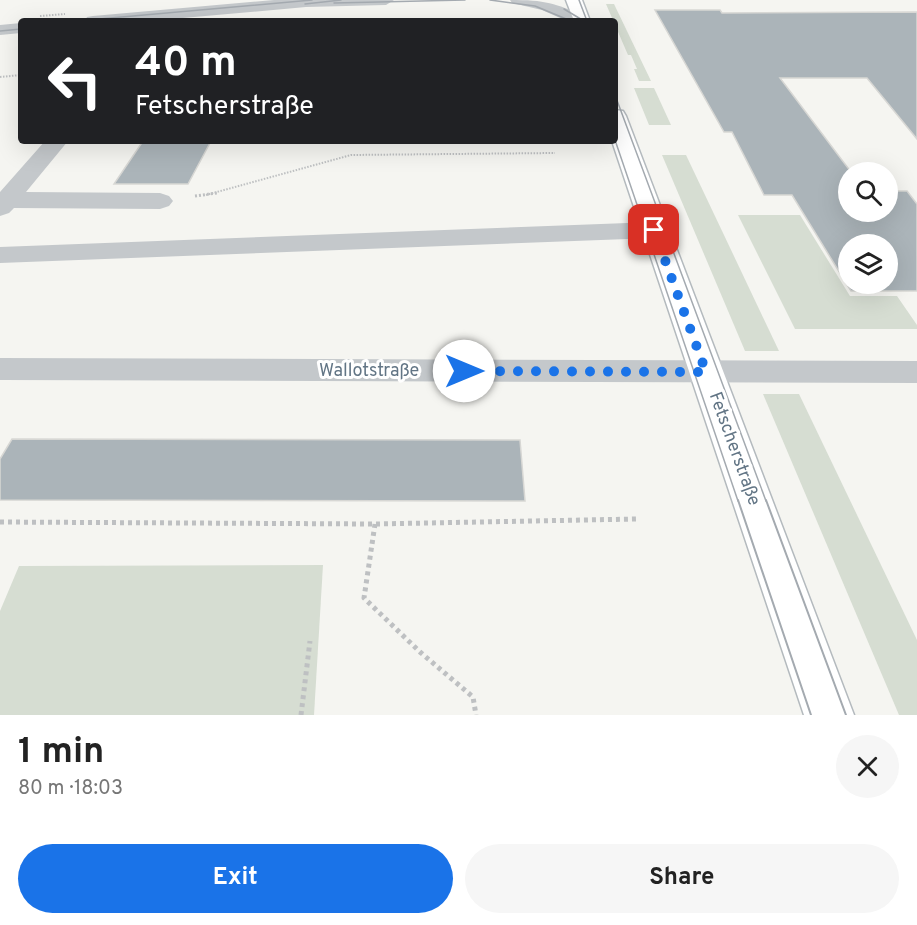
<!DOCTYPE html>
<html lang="en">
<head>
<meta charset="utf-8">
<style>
	:root { --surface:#fff; --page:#f6f6f6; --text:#222; --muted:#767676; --accent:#1a73e8 }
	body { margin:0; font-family:Overpass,sans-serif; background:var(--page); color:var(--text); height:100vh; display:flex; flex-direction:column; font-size:22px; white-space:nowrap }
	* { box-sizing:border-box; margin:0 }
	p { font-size:20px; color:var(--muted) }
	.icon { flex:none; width:33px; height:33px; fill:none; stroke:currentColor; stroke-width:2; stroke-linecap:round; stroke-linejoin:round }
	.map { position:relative; height:715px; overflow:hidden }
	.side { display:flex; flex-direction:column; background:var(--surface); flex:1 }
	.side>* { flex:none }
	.top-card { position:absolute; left:18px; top:18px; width:600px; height:126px; border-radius:6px; box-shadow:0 6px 24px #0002; background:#202124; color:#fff; overflow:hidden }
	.controls { position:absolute; left:838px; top:162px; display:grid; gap:12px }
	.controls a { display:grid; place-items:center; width:60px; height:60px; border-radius:50%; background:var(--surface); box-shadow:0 6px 24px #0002; font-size:30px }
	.pin { position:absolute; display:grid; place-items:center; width:51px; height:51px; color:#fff; margin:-26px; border-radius:12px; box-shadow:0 3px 9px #0006 }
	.me { position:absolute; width:66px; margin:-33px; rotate:90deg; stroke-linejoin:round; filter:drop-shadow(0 0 4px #0008) }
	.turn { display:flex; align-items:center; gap:21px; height:126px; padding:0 18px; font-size:27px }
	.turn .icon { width:78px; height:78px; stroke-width:2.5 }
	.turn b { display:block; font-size:42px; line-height:51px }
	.round { display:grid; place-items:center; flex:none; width:63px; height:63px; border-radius:32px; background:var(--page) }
	.overview { display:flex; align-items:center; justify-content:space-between; height:102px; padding:0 18px }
	h1 { font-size:36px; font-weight:700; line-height:45px }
	.primary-button { display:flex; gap:12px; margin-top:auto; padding:12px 18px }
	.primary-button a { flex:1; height:69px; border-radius:36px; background:var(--accent); color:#fff; font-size:24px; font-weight:700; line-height:69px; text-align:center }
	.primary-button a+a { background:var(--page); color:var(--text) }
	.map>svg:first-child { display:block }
</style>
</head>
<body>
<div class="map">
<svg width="917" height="715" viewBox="0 0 917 715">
	<rect width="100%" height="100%" fill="#f5f5f1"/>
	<g fill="#d6ddd2">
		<path d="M606 4H614L651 81H639L634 69H637L631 55H628Z"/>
		<path d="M634 88H654L671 125H649Z"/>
		<path d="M662 155H686L779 351H745Z"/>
		<path d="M738 215H800L850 296H897L917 325V329H795Z"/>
		<path d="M763 394H799L917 640V715H899Z"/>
		<path d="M323 565 314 715H0V611L19 566Z"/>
	</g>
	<g fill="#abb4b9" stroke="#d7d7d4" stroke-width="1.5" fill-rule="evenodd">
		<path d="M655 10H720L722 13 917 12V139L867 78H780L851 172 849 212H888V191H907L917 204V291H851L792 195H764L732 132H724ZM849 244H888V284H849Z"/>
		<path d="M143 141H211L188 184H114Z"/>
		<path d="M12 439 520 440 525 501 0 500V459Z"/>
	</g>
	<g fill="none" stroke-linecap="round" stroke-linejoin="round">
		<defs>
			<g id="secondary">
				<path d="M566 0H582L590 21H574Z"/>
				<path d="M615 110 623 111 626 116 854 715H804L612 141H615Z"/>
			</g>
		</defs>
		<use href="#secondary" stroke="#b4babe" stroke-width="3"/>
		<g stroke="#bec0c2" stroke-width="2" stroke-dasharray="1.5 1.5" stroke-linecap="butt">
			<path d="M40 16 65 14"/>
			<path d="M0 77 21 75"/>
			<path d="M206 195 351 155 555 153"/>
		</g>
		<path stroke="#bec0c2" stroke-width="3" stroke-dasharray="2 2" stroke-linecap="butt" d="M195 196 217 193"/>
		<g stroke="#bec0c2" stroke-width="5" stroke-dasharray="4 4" stroke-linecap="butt">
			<path d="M0 522 375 524 636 519"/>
			<path d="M375 524 364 598 420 652 473 697 476 715"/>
			<path d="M301 715 310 641"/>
		</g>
		<g fill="#c4c8cb" fill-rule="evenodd">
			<path d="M274 0H394L386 5 306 7 149 21H85L87 17 93 16Z"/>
			<path d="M510 0C546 0 554 3 587 17L589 21H567L542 10 512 3Z"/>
			<path d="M21 23V33L0 35V25Z"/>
			<path d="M45 141H68L26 192 160 193 169 196 173 201 169 206 160 209 14 208 9 213 0 216V192Z"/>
			<path d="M654 222 664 224 667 230 664 236 654 238 0 263V247Z"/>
			<path d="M0 358 917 361V383L0 380Z"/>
		</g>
		<use href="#secondary" fill="#fff" fill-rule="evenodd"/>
		<g stroke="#a4aab0" stroke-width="1.5">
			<path d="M490 0 535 6 571 21"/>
			<path d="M579 0 587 21"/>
			<path d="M334 3 465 0"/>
			<path d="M305 4 341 0"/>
			<path d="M564 9 584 21"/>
			<path d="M77 21 312 0"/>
			<path d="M0 31 21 29"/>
			<path d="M615 95 766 501"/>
			<path d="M615 140 738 501"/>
		</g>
		<g stroke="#a4aab0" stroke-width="2">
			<path d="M738 500 811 715"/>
			<path d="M766 500 846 715"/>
		</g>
	</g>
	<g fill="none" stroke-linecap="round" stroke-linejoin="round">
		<path stroke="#1a73e8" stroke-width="10" stroke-dasharray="0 18" d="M464 371 706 372 654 230"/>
	</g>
	<g text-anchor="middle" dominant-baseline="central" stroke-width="6" stroke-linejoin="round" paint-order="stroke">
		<g font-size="18" fill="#627585" stroke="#fff">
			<text x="369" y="371">Wallotstraße</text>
			<text transform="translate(734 449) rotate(70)">Fetscherstraße</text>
		</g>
	</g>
</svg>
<div class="controls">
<a><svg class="icon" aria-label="search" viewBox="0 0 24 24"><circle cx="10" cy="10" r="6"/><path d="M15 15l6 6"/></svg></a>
<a><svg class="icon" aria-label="layers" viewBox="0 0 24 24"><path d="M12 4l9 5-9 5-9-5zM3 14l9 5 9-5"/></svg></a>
</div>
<div class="pin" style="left:654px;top:230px;background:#d93025"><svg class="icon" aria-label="arrive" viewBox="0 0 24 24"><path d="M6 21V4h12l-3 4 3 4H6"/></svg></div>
<svg class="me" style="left:464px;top:371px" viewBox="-20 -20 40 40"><circle r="19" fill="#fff"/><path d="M0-13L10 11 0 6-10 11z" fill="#1a73e8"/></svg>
<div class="top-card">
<div class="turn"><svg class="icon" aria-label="left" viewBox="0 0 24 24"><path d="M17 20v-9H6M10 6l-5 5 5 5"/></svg><div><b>40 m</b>Fetscherstraße</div></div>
</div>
</div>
<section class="side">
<div class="overview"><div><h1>1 min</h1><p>80 m · 18:03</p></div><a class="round"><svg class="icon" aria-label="close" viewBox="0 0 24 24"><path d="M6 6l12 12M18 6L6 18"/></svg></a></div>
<div class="primary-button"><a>Exit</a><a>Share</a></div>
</section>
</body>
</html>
